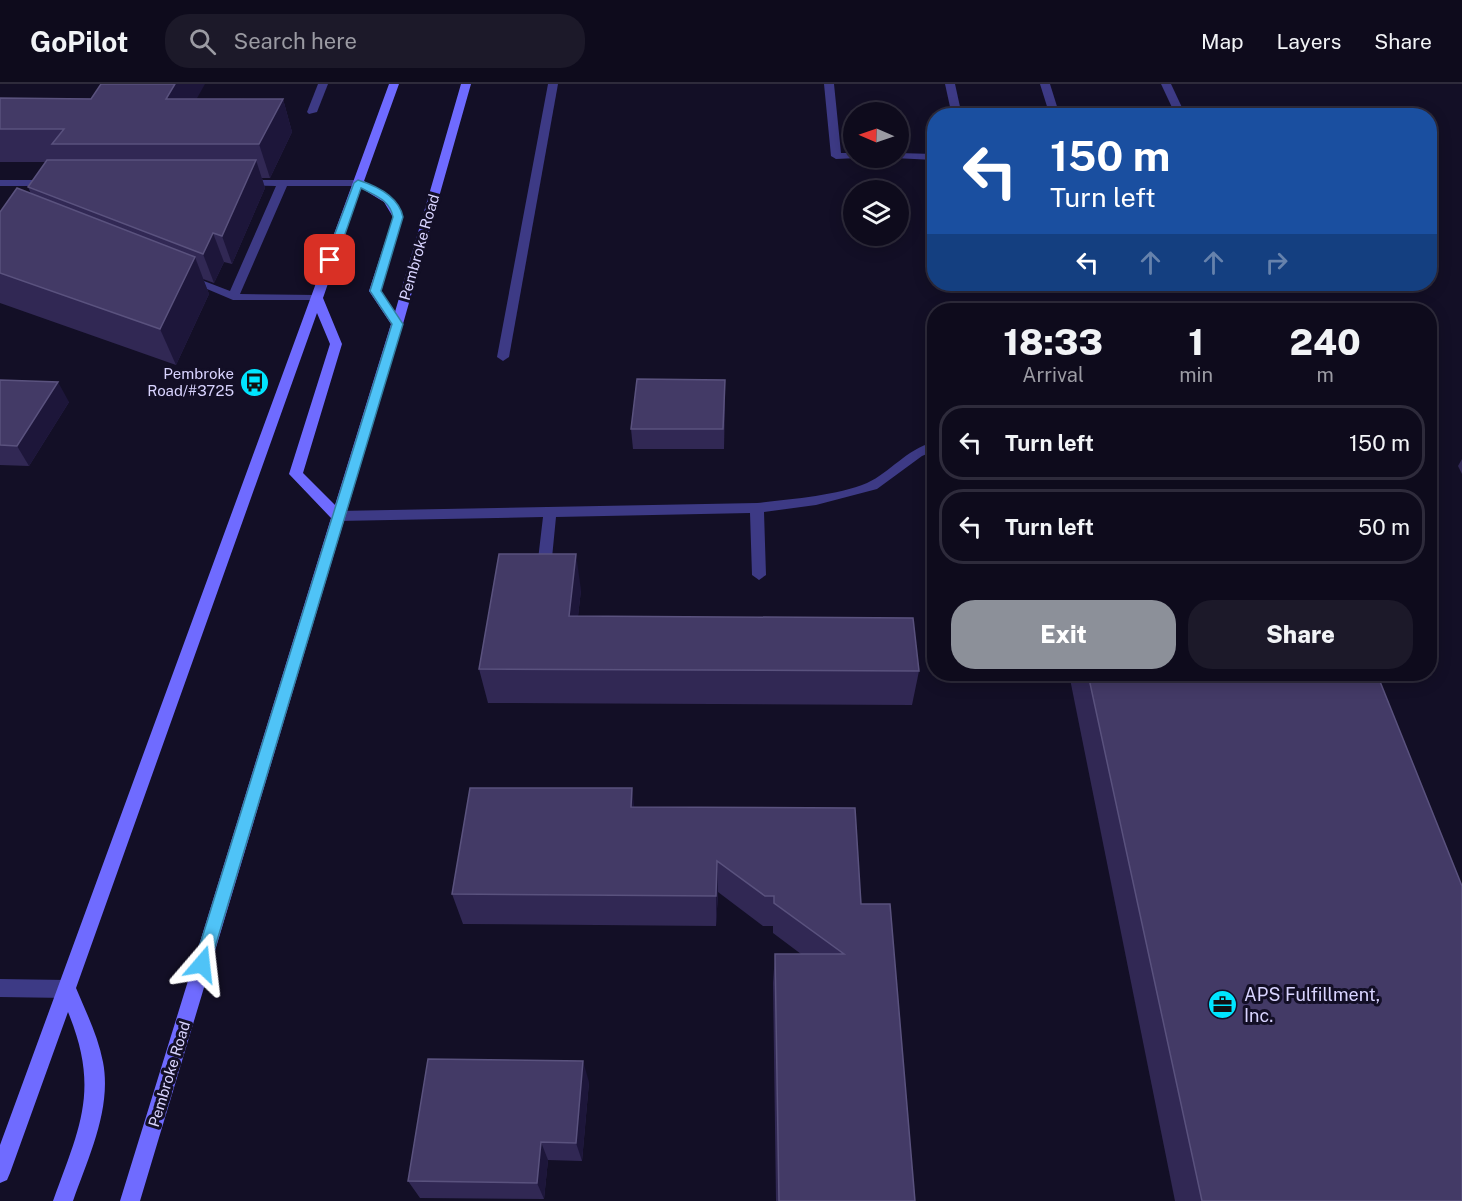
<!DOCTYPE html>
<html lang="en">
<head>
<meta charset="utf-8">
<style>
	:root { --surface:#0e0b1c; --page:#1c1929; --text:#f1f3f6; --muted:#9b9ba3; --line:#2e2b3b; --accent:#8c9099 }
	body { margin:0; font-family:"Public Sans",sans-serif; background:var(--page); color:var(--text); height:100vh; display:flex; flex-direction:column; font-size:22px; white-space:nowrap }
	* { box-sizing:border-box; margin:0 }
	p { font-size:20px; color:var(--muted) }
	.icon { flex:none; width:33px; height:33px; fill:none; stroke:currentColor; stroke-width:2; stroke-linecap:round; stroke-linejoin:round }
	.map { position:relative; flex:1; overflow:hidden }
	.sheet { position:absolute; left:927px; top:219px; width:510px; height:378px; display:flex; flex-direction:column; background:var(--surface); border-radius:24px; box-shadow:0 3px 15px #0003,0 0 0 2px var(--line) }
	.sheet>* { flex:none }
	.top-card { position:absolute; left:927px; top:24px; width:510px; height:183px; border-radius:24px; box-shadow:0 3px 15px #0003,0 0 0 2px var(--line); background:#1a4fa0; color:#fff; overflow:hidden }
	.needle { width:39px; rotate:272deg }
	.controls { position:absolute; left:843px; top:18px; display:grid; gap:12px }
	.controls a { display:grid; place-items:center; width:66px; height:66px; border-radius:50%; background:var(--surface); box-shadow:0 3px 15px #0003,0 0 0 2px var(--line); font-size:30px }
	.pin { position:absolute; display:grid; place-items:center; width:51px; height:51px; color:#fff; margin:-26px; border-radius:12px; box-shadow:0 3px 9px #0006 }
	.me { position:absolute; width:66px; margin:-33px; rotate:17deg; stroke-linejoin:round; filter:drop-shadow(0 0 4px #0008) }
	.turn { display:flex; align-items:center; gap:21px; height:126px; padding:0 24px; font-size:27px }
	.turn .icon { width:78px; height:78px; stroke-width:2.5 }
	.turn b { display:block; font-size:42px; line-height:51px }
	.lanes { display:flex; align-items:center; height:57px; padding:0 24px; background:#0003; justify-content:center; gap:30px; direction:ltr }
	.lanes .off { opacity:.35 }
	.eta { display:flex; justify-content:space-evenly; align-items:center; height:102px; text-align:center }
	.eta b { font-size:36px; font-weight:800; line-height:42px }
	.button { display:flex; gap:12px; margin-top:auto; padding:12px 24px }
	.button a { flex:1; height:69px; border-radius:24px; background:var(--accent); color:#fff; font-size:24px; font-weight:800; line-height:69px; text-align:center }
	.button a+a { background:var(--page); color:var(--text) }
	ul { padding:0; list-style:none }
	li { display:flex; align-items:center; gap:18px; height:75px; margin:0 12px 9px; padding:0 12px; border:3px solid var(--line); border-radius:24px }
	li div { flex:1 }
	li b { display:block; font-size:22px }
	li em { font-style:normal }
	header { display:flex; align-items:center; gap:36px; box-sizing:border-box; height:84px; padding:0 30px; background:var(--surface); border-bottom:2px solid var(--line) }
	header strong { font-size:28px }
	nav { display:flex; gap:33px; margin-inline-start:auto; font-size:21px }
	.search { width:420px; height:54px; background:var(--page); display:flex; align-items:center; gap:15px; box-sizing:border-box; padding:0 21px; border-radius:24px; color:var(--muted); font-size:22px }
	.map>svg:first-child { display:block }
</style>
</head>
<body>
<header>
<strong>GoPilot</strong>
<div class="search"><svg class="icon" aria-label="search" viewBox="0 0 24 24"><circle cx="10" cy="10" r="6"/><path d="M15 15l6 6"/></svg>Search here</div>
<nav><a>Map</a><a>Layers</a><a>Share</a></nav>
</header>
<div class="map">
<svg width="1462" height="1117" viewBox="0 0 1462 1117">
	<rect width="100%" height="100%" fill="#130f26"/>
	<g fill="none" stroke-linecap="round" stroke-linejoin="round">
		<g fill="#3d3a85" fill-rule="evenodd">
			<path d="M318 0H328L317 28 309 30 307 28Z"/>
			<path d="M548 0H558L509 273 503 277 497 273Z"/>
			<path d="M824 0H834L841 69H854V74H858L836 75 831 72Z"/>
			<path d="M945 0H955L962 32H952Z"/>
			<path d="M1040 0H1050L1060 32H1050Z"/>
			<path d="M1161 0H1171L1186 32H1176Z"/>
			<path d="M898 69 934 70V76L894 74H898Z"/>
			<path d="M0 96H51L56 99 51 102H0Z"/>
			<path d="M243 96H359L364 99 359 102H287L240 210 317 211 321 212V216H233L181 194 187 191 191 192 230 207 276 102 239 101 238 99Z"/>
			<path d="M934 358V367L922 372 877 405 816 421 764 428 766 491 759 496 752 491 750 429 556 433 551 484 544 489 537 484 543 433 338 437 331 432 338 427 757 419C790 415 836 412 867 399 891 388 905 366 934 358Z"/>
			<path d="M0 895 67 896 74 899 76 905 74 911 67 914 0 913Z"/>
		</g>
		<path fill="#6f6bff" fill-rule="evenodd" d="M389 0H399L364 97 392 114 403 133 381 207 395 228 461 0H471L403 240 140 1117H120L331 434 289 390 330 260 317 229 76 904C86 928 98 952 103 978 112 1025 88 1074 73 1117H53C80 1042 100 1006 68 928L10 1089 7 1096 0 1099V1061ZM361 104 384 118 393 133 369 207 391 240 335 421 303 389 342 260 323 214Z"/>
	</g>
	<g fill="#312854">
		<path d="M0 14 283 15 292 48 270 94H262L265 104 232 180 224 178 214 199 203 195 209 210 176 281 0 219V128L31 110 28 103 46 78H0Z"/>
		<path d="M0 296 69 318 29 382 0 381Z"/>
		<path d="M725 316 724 365H633L631 345Z"/>
		<path d="M1462 375V390L1458 382Z"/>
		<path d="M581 506 578 532 919 587 912 621 488 619 479 585Z"/>
		<path d="M1069 590H1377L1462 1117H1175Z"/>
		<path d="M635 723 861 820 915 1117H776L773 899 775 870H801L773 849V842H763L718 808 716 842 463 840 452 810Z"/>
		<path d="M589 998 582 1077 548 1076 544 1115 420 1114 408 1097Z"/>
	</g>
	<g fill="#1d163a">
		<path d="M175 0H205L178 48 166 15Z"/>
		<path d="M283 15 292 48 270 94 259 60Z"/>
		<path d="M256 76 265 104 232 180 222 152Z"/>
		<path d="M213 149 224 178 214 199 203 170Z"/>
		<path d="M195 173 209 210 176 281 160 245Z"/>
		<path d="M58 298 69 318 29 382 17 362Z"/>
		<path d="M576 470 581 506 574 568 569 532Z"/>
		<path d="M632 704 636 737 631 723Z"/>
		<path d="M717 777 718 808 716 842V812Z"/>
		<path d="M583 977 589 998 582 1077 576 1059Z"/>
		<path d="M541 1058 548 1076 544 1115 537 1099Z"/>
	</g>
	<g fill="#433a66" stroke="#5a527e" stroke-width="1.5">
		<path d="M101 0H175L166 15H283L259 60H52L64 45H0V14L91 15Z"/>
		<path d="M47 76H256L222 152 213 149 203 170 28 103Z"/>
		<path d="M17 104 195 173 160 245 0 189V128Z"/>
		<path d="M637 295 725 296 723 345H631Z"/>
		<path d="M0 296 58 298 17 362 0 361Z"/>
		<path d="M499 470H576L569 532 913 534 919 587 479 585Z"/>
		<path d="M1088 590H1377L1462 802V1117H1202Z"/>
		<path d="M470 704H632L631 723 855 724 861 820H890L915 1117H779L775 870H844L774 819V812H765L717 777 716 812 452 810Z"/>
		<path d="M428 975 583 977 576 1059 541 1058 537 1099 408 1097Z"/>
	</g>
	<path fill="#4fc3f7" stroke="#337fa1" stroke-width="1.5" d="M358 96C377 102 399 113 403 133L381 207 403 240 210 880 208 885 202 888 196 885 194 880 392 240 370 207 393 133C390 116 376 112 361 104L336 176 330 179 325 176 354 99Z"/>
	<defs>
		<symbol id="bus-disc" viewBox="-11 -11 22 22"><circle r="9.5" fill="#00e5ff" stroke="#130f26"/><path d="M-5-6H5V4H4V6H2V4H-2V6H-4V4H-5ZM-3.5-4V0h7V-4ZM-3.5 1.2v1.5H-2V1.2ZM2 1.2v1.5H3.5V1.2Z" fill="#111"/></symbol>
		<symbol id="office-disc" viewBox="-11 -11 22 22"><circle r="9.5" fill="#00e5ff" stroke="#130f26"/><path d="M-6-3h4V-5.5h4V-3h4V5H-6ZM-1-4.5V-3h2v-1.5ZM-6 0V1H6V0Z" fill="#111"/></symbol>
	</defs>
	<g fill-rule="evenodd">
		<use href="#bus-disc" x="238" y="282" width="33" height="33"/>
		<use href="#office-disc" x="1206" y="904" width="33" height="33"/>
	</g>
	<g text-anchor="middle" dominant-baseline="central" stroke-width="6" stroke-linejoin="round" paint-order="stroke">
		<g font-size="15" fill="#d9d4ff" stroke="#130f26">
			<text transform="translate(419 163) rotate(-74)">Pembroke Road</text>
			<text transform="translate(169 990) rotate(-73)">Pembroke Road</text>
		</g>
		<g font-size="15" fill="#d9d4ff" stroke="#130f26" text-anchor="end">
			<text x="234" y="289">Pembroke<tspan x="234" dy="17">Road/#3725</tspan></text>
		</g>
		<g font-size="18" fill="#d9d4ff" stroke="#130f26" text-anchor="start">
			<text x="1244" y="910">APS Fulfillment,<tspan x="1244" dy="21">Inc.</tspan></text>
		</g>
	</g>
</svg>
<div class="controls">
<a><svg class="needle" viewBox="-14 -14 28 28"><path d="M0-13l5 13h-10z" fill="#e53935"/><path d="M0 13l5-13h-10z" fill="#9b9ba3"/></svg></a>
<a><svg class="icon" aria-label="layers" viewBox="0 0 24 24"><path d="M12 4l9 5-9 5-9-5zM3 14l9 5 9-5"/></svg></a>
</div>
<div class="pin" style="left:330px;top:176px;background:#d93025"><svg class="icon" aria-label="arrive" viewBox="0 0 24 24"><path d="M6 21V4h12l-3 4 3 4H6"/></svg></div>
<svg class="me" style="left:202px;top:880px" viewBox="-20 -20 40 40"><path d="M0-17L14 15 0 8-14 15z" fill="#4fc3f7" stroke="#fff" stroke-width="4"/></svg>
<div class="top-card">
<div class="turn"><svg class="icon" aria-label="left" viewBox="0 0 24 24"><path d="M17 20v-9H6M10 6l-5 5 5 5"/></svg><div><b>150 m</b>Turn left</div></div>
<div class="lanes"><svg class="icon" aria-label="left" viewBox="0 0 24 24"><path d="M17 20v-9H6M10 6l-5 5 5 5"/></svg><svg class="icon off" aria-label="ahead" viewBox="0 0 24 24"><path d="M12 20V5M6 11l6-6 6 6"/></svg><svg class="icon off" aria-label="ahead" viewBox="0 0 24 24"><path d="M12 20V5M6 11l6-6 6 6"/></svg><svg class="icon off" aria-label="right" viewBox="0 0 24 24"><path d="M7 20v-9h11M14 6l5 5-5 5"/></svg></div>
</div>
<section class="sheet">
<div class="eta">
<div><b>18:33</b><p>Arrival</p></div>
<div><b>1</b><p>min</p></div>
<div><b>240</b><p>m</p></div>
</div>
<ul>
<li><svg class="icon" aria-label="left" viewBox="0 0 24 24"><path d="M17 20v-9H6M10 6l-5 5 5 5"/></svg><div><b>Turn left</b></div><em>150 m</em></li>
<li><svg class="icon" aria-label="left" viewBox="0 0 24 24"><path d="M17 20v-9H6M10 6l-5 5 5 5"/></svg><div><b>Turn left</b></div><em>50 m</em></li>
</ul>
<div class="button"><a>Exit</a><a>Share</a></div>
</section>
</div>
</body>
</html>
